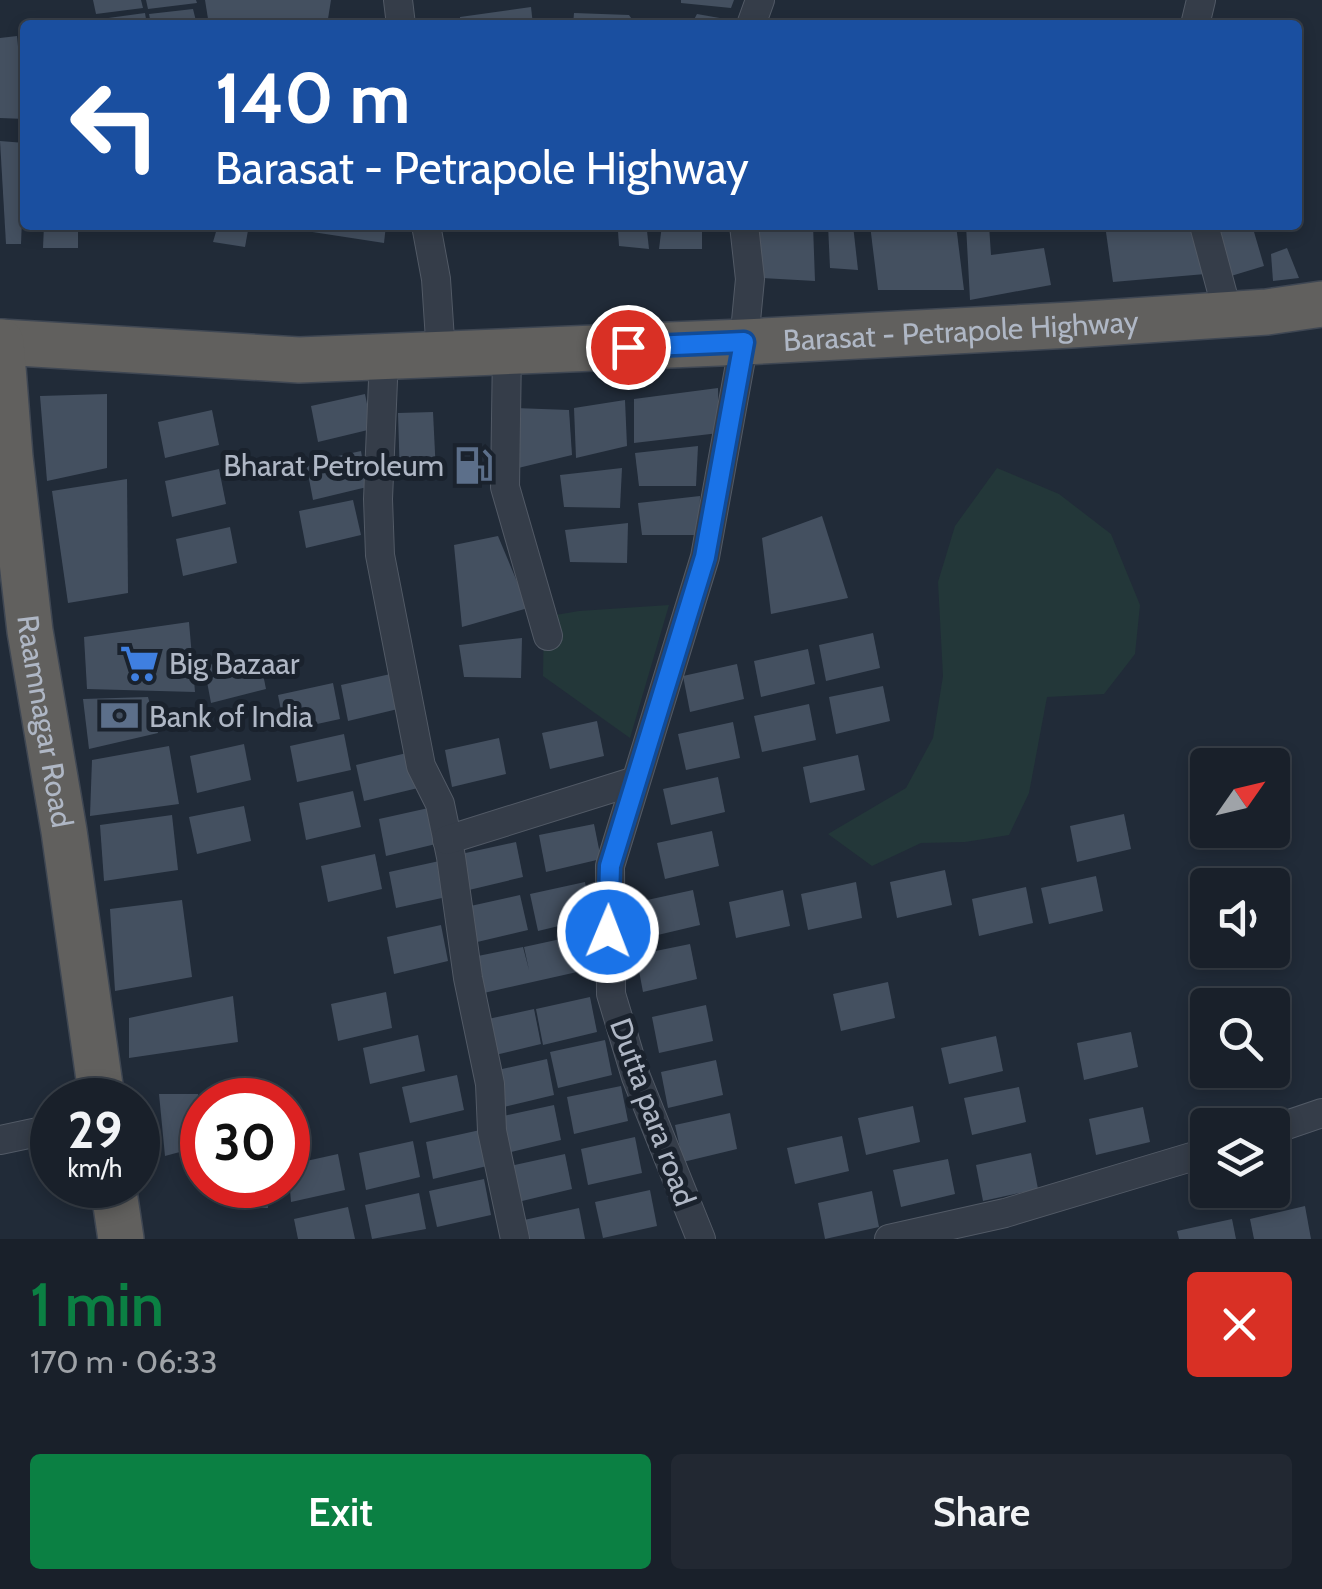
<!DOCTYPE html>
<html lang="en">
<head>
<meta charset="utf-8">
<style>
	:root { --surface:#19202a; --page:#222832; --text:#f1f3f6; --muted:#9fa3a8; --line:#373e47; --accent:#0b8043 }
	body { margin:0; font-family:Cabin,sans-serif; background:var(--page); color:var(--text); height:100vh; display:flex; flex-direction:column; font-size:38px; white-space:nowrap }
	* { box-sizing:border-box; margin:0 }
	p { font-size:32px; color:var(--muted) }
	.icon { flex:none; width:55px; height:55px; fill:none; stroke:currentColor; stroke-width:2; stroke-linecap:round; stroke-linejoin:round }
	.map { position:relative; height:1239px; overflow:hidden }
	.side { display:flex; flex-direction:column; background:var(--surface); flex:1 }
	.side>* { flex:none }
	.banner { position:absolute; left:20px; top:20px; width:1282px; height:210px; border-radius:10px; box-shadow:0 5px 15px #0003,0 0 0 2px var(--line); background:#1a4fa0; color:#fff; overflow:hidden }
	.needle { width:65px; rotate:56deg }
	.tools { position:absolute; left:1190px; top:748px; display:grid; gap:20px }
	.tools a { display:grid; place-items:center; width:100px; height:100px; border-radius:10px; background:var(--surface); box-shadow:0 5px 15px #0003,0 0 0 2px var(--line); font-size:50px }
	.speed { position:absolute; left:30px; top:1078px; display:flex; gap:20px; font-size:50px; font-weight:700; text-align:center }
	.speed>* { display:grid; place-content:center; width:130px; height:130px; border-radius:50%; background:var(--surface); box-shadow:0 5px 15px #0003,0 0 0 2px var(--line); line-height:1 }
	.speed small { font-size:25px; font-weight:400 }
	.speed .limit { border:15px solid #d22; background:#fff; color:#111 }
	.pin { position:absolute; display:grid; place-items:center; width:85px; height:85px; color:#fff; margin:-42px; border:5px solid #fff; border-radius:50%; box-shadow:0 2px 10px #0007 }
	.me { position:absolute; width:110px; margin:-55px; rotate:1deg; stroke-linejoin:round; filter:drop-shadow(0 0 8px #0008) }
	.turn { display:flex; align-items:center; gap:35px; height:210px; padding:0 30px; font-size:45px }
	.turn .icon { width:130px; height:130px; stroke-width:2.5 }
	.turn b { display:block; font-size:70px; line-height:85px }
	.round { display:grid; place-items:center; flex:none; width:105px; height:105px; border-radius:10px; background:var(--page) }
	.summary { display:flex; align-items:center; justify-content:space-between; height:170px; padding:0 30px }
	h1 { font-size:60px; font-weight:600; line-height:75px; color:var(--accent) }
	.action { display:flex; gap:20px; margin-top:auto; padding:20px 30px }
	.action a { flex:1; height:115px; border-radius:10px; background:var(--accent); color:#fff; font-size:40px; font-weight:600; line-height:115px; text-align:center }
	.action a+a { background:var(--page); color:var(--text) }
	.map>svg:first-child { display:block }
</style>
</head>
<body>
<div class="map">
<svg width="1322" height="1239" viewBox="0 0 1322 1239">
	<rect width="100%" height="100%" fill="#212b38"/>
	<g fill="#233739">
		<path d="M997 468 1059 494 1111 534 1140 605 1135 654 1104 694 1047 697 1029 793 1009 835 965 842 921 843 872 866 828 834 906 788 933 738 943 676 938 582 955 526Z"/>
		<path d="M669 605 630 738 543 676 544 617 579 611Z"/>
	</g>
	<g fill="#445060">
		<path d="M93 0H141L143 8 96 14Z"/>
		<path d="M146 0H196L197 3 148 9Z"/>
		<path d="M205 0H331L327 25H209Z"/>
		<path d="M681 0H734L731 8 681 3Z"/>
		<path d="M531 7 533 25H460V17Z"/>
		<path d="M193 9 197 25H151L149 14Z"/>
		<path d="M145 13 147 25H102L101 19Z"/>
		<path d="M574 13 629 15 636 25H573Z"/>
		<path d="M697 14 731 20 732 25H691Z"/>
		<path d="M17 36 25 119 0 118V38Z"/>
		<path d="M0 141 25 143 21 244H6Z"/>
		<path d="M44 225H78V248H43Z"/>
		<path d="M218 225H249L245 247 213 242Z"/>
		<path d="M307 225H386L384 243 306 231Z"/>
		<path d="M662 225H702V249H659Z"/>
		<path d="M758 225H813L815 281 761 278Z"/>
		<path d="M828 225H853L858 270 830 268Z"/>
		<path d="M870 225H956L964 290H878Z"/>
		<path d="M966 225H989L991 255 1044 248 1051 285 970 300Z"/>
		<path d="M1105 225H1202L1217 273 1113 282Z"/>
		<path d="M1219 225H1252L1264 266 1231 276Z"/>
		<path d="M618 231H647L649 249 619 246Z"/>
		<path d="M1287 248 1299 278 1273 281 1271 254Z"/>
		<path d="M718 388 719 433 634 443V399Z"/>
		<path d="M107 394V468L47 481 40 396Z"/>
		<path d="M365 394 372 429 318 442 311 406Z"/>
		<path d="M625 400 627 446 576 458 574 408Z"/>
		<path d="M515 408 569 410 572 455 514 469Z"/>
		<path d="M212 410 219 445 165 458 158 422Z"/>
		<path d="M433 412 436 473 400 479 398 413Z"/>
		<path d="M698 446 696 486H639L635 453Z"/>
		<path d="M361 451 367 487 313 500 306 463Z"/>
		<path d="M622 468 620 508 564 507 560 475Z"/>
		<path d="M219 469 226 504 172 517 165 481Z"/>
		<path d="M127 479 128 593 68 603 52 491Z"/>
		<path d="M700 496 699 535H642L638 503Z"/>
		<path d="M353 500 361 535 306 548 299 511Z"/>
		<path d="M822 516 848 598 771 614 762 538Z"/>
		<path d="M628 523 627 563 570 562 565 530Z"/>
		<path d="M230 527 237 563 183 576 176 539Z"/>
		<path d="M498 536 528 608 462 627 454 545Z"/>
		<path d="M189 622 195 692 87 689 84 637Z"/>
		<path d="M873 633 880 668 826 681 819 645Z"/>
		<path d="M522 638 521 678 464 677 459 645Z"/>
		<path d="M808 649 815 684 761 697 754 661Z"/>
		<path d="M259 654 266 689 211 703 204 666Z"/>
		<path d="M737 664 744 699 690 712 683 676Z"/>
		<path d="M395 673 402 708 348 721 341 685Z"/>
		<path d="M333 683 340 719 285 731 278 695Z"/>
		<path d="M883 686 890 721 836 734 829 697Z"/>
		<path d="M148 697 158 733 89 749 83 699Z"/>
		<path d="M809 704 816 740 762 752 754 716Z"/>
		<path d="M597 721 604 756 550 769 542 733Z"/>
		<path d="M733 722 740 758 686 770 678 734Z"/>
		<path d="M344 734 351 770 297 782 290 746Z"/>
		<path d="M499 738 506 774 452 787 445 750Z"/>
		<path d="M244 744 251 780 197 793 190 756Z"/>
		<path d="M169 746 179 804 90 816 92 760Z"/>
		<path d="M411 752 418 788 364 801 356 765Z"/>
		<path d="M858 755 865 790 810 803 803 767Z"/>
		<path d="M718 777 725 812 671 825 663 789Z"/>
		<path d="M353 791 361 827 306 840 299 803Z"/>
		<path d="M244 806 251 841 197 854 189 817Z"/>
		<path d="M433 807 440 843 386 856 379 819Z"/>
		<path d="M1124 814 1131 849 1077 862 1070 826Z"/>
		<path d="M172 815 178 870 104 881 100 825Z"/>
		<path d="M594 824 601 859 546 872 539 835Z"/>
		<path d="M712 831 719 866 665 879 657 843Z"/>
		<path d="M516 842 523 877 469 890 461 854Z"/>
		<path d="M375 854 382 889 328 902 321 866Z"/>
		<path d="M444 860 451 896 396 908 389 872Z"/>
		<path d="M945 870 952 905 897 918 890 882Z"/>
		<path d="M1096 876 1103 911 1049 924 1041 888Z"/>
		<path d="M585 882 592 918 538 931 530 894Z"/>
		<path d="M856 882 862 918 808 930 801 894Z"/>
		<path d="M1026 887 1033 923 979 936 972 899Z"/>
		<path d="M693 890 700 925 645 938 638 902Z"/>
		<path d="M783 890 790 926 736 938 729 902Z"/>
		<path d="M520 895 528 930 473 943 466 907Z"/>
		<path d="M182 900 192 977 115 991 110 909Z"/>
		<path d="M441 925 448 961 394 974 387 937Z"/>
		<path d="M579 935 586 970 475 995 468 958 523 947 529 970 524 947Z"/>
		<path d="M690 944 697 979 643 992 636 955Z"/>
		<path d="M888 982 895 1018 841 1031 833 994Z"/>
		<path d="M386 992 392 1028 338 1041 331 1004Z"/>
		<path d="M233 996 238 1042 129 1058V1018Z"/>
		<path d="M590 997 597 1032 543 1045 536 1009Z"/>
		<path d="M706 1005 713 1041 659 1053 652 1017Z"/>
		<path d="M534 1009 541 1044 487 1057 479 1021Z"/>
		<path d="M1131 1032 1138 1067 1084 1080 1077 1043Z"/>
		<path d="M418 1035 425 1071 370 1084 363 1048Z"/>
		<path d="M996 1036 1003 1071 949 1084 941 1048Z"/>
		<path d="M605 1040 612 1075 558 1088 550 1052Z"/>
		<path d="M547 1059 554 1095 500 1108 493 1071Z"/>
		<path d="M716 1060 723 1095 668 1108 661 1072Z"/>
		<path d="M457 1075 464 1110 410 1123 402 1087Z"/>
		<path d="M621 1086 628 1121 574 1134 567 1097Z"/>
		<path d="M1019 1087 1026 1122 972 1135 964 1098Z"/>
		<path d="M159 1094H198L202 1146 165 1156Z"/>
		<path d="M554 1105 561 1140 507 1153 499 1117Z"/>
		<path d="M913 1106 920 1142 866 1155 858 1118Z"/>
		<path d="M1143 1107 1150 1142 1096 1155 1089 1119Z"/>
		<path d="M730 1113 737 1149 683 1162 675 1125Z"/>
		<path d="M480 1130 487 1166 433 1179 426 1142Z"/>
		<path d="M842 1136 849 1171 795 1184 787 1148Z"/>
		<path d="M635 1137 642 1173 588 1185 581 1149Z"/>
		<path d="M413 1141 420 1177 366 1190 359 1153Z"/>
		<path d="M1031 1153 1038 1189 983 1201 976 1165Z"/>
		<path d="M338 1154 345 1190 291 1202 288 1165Z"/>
		<path d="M565 1154 572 1189 518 1202 510 1166Z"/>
		<path d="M948 1159 955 1194 901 1207 893 1170Z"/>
		<path d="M484 1179 491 1215 437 1227 429 1191Z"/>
		<path d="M225 1185H267L268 1208 227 1207Z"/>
		<path d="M650 1190 657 1226 603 1238 595 1202Z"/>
		<path d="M872 1191 879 1227 825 1239 818 1203Z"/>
		<path d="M419 1193 426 1229 372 1239 365 1205Z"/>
		<path d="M1305 1206 1311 1239H1254L1250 1219Z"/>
		<path d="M348 1207 355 1239H298L294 1219Z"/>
		<path d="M579 1208 585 1239H528L524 1220Z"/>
		<path d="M1232 1219 1236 1239H1179L1177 1231Z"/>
	</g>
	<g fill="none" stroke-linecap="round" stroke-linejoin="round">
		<defs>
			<g id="minor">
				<path d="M398 0 401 25"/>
				<path d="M751 25 760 0"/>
				<path d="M1195 25 1201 0"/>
				<path d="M426 225 436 279 441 355"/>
				<path d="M1204 225 1228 314"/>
				<path d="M507 350 505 487 548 636"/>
				<path d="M384 357 378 499 380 555 421 766 440 804 451 857 468 978 490 1084 492 1131 515 1239"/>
				<path d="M447 840 635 781"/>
				<path d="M1272 1130 1322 1113"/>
				<path d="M0 1140 52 1129"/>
				<path d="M701 1239 636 1077 611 994 610 866 705 557 744 342 750 279 744 225"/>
				<path d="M889 1239 1005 1213 1208 1152"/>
			</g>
			<g id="trunk">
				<path id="s1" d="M0 342 299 360 744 342 1071 325 1267 312 1322 304"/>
				<path id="s2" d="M1 342 10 457 30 631 64 831 102 1100"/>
				<path d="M113 1185 121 1239"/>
			</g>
		</defs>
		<use href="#minor" stroke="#525a66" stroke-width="30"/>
		<use href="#trunk" stroke="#3f4753" stroke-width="48"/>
		<use href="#minor" stroke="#353d49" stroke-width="28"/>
		<use href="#trunk" stroke="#61605e" stroke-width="45"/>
	</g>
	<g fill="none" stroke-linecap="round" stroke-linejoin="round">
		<defs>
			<path id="route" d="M608 932 610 866 705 557 744 342 628 347"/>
		</defs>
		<use href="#route" stroke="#114b97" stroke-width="25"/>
		<use href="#route" stroke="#1a73e8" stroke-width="18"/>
	</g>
	<defs>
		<symbol id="fuel-bare" viewBox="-9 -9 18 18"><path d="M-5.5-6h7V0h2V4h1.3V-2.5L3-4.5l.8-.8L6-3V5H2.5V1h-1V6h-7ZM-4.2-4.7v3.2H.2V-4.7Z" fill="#5c6f8a" stroke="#1a222d" stroke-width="2.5" paint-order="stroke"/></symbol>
		<symbol id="supermarket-bare" viewBox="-9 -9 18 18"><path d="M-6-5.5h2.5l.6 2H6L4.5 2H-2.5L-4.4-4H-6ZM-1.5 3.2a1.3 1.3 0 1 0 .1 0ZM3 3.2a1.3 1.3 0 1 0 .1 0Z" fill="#3f7fe0" stroke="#1a222d" stroke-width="2.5" paint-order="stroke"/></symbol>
		<symbol id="bank-bare" viewBox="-9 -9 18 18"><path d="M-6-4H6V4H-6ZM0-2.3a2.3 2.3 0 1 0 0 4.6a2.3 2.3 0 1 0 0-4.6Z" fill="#5c6f8a" stroke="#1a222d" stroke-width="2.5" paint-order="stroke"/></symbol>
	</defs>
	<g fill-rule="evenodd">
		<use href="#fuel-bare" x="446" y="438" width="55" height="55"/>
		<use href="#supermarket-bare" x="112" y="636" width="55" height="55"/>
		<use href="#bank-bare" x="92" y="688" width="55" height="55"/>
	</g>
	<g text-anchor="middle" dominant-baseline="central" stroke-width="10" stroke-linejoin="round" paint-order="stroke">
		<g font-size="30" fill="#afb7c5" stroke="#1a222d">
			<text stroke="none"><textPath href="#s1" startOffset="962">Barasat - Petrapole Highway</textPath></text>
			<text stroke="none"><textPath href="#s2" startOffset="382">Raamnagar Road</textPath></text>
			<text transform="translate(653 1112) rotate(70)">Dutta para road</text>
		</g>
		<g font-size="30" fill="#afb7c5" stroke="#1a222d" text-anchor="start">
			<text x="444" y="465" text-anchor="end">Bharat Petroleum</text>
			<text x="169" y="663">Big Bazaar</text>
			<text x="149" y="716">Bank of India</text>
		</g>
	</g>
</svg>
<div class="tools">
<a><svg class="needle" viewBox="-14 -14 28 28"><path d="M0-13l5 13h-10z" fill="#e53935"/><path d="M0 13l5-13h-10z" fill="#9fa3a8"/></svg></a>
<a><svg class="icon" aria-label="sound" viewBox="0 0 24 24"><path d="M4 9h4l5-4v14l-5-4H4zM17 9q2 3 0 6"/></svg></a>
<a><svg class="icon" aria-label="search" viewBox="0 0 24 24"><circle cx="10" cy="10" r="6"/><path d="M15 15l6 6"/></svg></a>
<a><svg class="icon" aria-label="layers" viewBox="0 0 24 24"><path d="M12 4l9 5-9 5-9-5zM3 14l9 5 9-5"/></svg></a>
</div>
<div class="speed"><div>29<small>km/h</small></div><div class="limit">30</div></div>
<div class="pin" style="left:628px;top:347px;background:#d93025"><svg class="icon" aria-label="arrive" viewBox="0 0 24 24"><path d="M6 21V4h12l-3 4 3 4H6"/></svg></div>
<svg class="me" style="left:608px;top:932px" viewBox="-20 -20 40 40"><circle r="17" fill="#1a73e8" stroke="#fff" stroke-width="3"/><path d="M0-11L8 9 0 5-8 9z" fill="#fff"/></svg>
<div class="banner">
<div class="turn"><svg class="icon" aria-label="left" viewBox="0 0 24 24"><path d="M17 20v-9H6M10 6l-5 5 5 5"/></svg><div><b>140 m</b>Barasat - Petrapole Highway</div></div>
</div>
</div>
<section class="side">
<div class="summary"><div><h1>1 min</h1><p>170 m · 06:33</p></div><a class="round" style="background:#d93025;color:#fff"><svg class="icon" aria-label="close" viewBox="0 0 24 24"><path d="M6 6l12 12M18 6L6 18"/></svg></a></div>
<div class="action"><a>Exit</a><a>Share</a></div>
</section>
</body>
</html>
